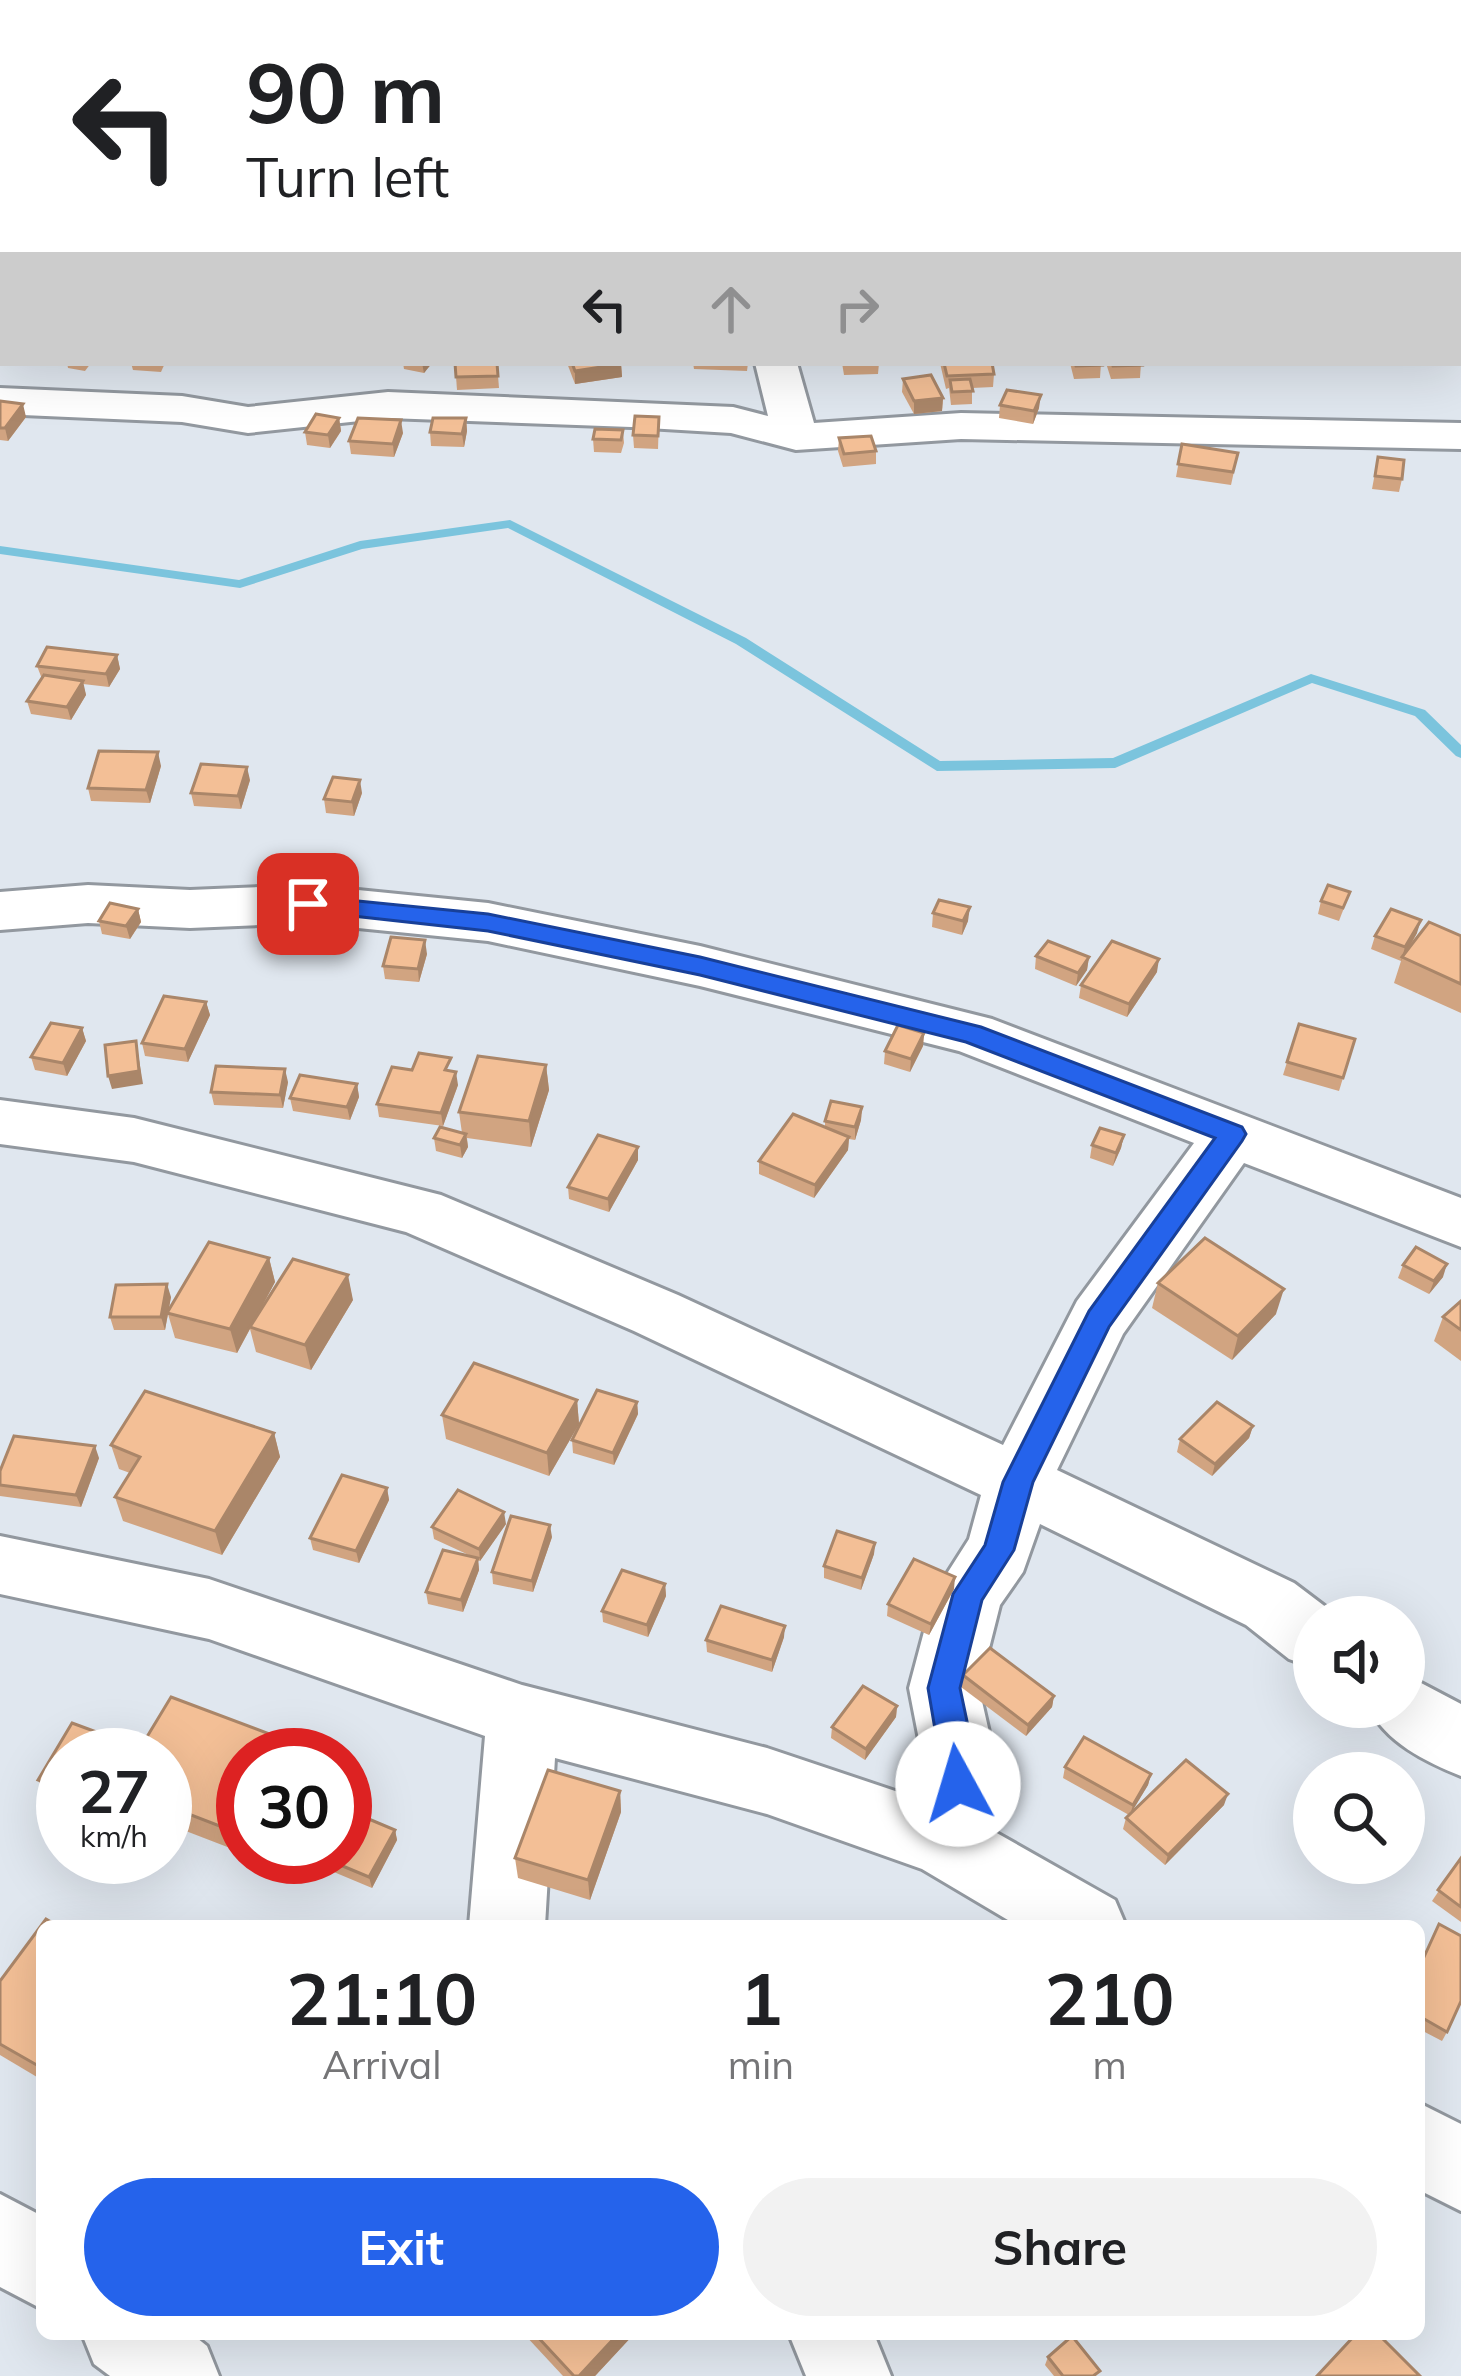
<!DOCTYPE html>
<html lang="en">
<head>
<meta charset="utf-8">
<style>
	:root { --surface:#fff; --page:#f2f2f2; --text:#202124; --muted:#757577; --accent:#2563eb }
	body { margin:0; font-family:Mulish,sans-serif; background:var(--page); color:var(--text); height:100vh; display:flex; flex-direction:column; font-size:45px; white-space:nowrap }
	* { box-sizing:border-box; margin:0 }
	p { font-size:39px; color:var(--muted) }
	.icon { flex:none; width:66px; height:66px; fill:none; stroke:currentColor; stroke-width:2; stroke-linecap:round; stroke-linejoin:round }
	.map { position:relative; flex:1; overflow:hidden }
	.sheet { position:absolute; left:36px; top:1920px; width:1389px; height:420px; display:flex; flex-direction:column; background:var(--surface); border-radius:18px; box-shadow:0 12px 48px #0002 }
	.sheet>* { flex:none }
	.banner { position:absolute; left:0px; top:0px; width:1461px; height:366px; box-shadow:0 12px 48px #0002; background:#fff; color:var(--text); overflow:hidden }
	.fabs { position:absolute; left:1293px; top:1596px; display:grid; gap:24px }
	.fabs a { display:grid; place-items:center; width:132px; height:132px; border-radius:50%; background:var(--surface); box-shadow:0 12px 48px #0002; font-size:60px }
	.speed { position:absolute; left:36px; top:1728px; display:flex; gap:24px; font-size:60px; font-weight:700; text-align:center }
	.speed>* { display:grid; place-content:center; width:156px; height:156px; border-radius:50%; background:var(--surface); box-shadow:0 12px 48px #0002; line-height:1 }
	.speed small { font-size:30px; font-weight:400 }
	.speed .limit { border:18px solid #d22; background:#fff; color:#111 }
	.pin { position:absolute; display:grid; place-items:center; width:102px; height:102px; color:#fff; margin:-51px; border-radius:24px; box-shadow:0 6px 18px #0006 }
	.me { position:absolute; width:132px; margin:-66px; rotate:354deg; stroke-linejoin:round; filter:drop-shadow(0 0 9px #0008) }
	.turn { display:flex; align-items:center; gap:42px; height:252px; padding:0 48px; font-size:54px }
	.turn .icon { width:156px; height:156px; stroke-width:2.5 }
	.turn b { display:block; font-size:84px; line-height:102px }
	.lanes { display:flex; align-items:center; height:114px; padding:0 48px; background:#0003; justify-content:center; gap:60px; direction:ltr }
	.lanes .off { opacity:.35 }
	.eta { display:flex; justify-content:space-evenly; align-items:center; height:204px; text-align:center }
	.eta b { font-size:72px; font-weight:700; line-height:84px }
	.cta { display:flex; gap:24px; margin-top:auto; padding:24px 48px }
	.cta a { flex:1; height:138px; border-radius:72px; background:var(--accent); color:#fff; font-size:48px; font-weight:700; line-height:138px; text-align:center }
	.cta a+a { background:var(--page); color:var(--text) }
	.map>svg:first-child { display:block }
</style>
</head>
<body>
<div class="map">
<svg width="1461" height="2376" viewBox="0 0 1461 2376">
	<rect width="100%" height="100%" fill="#e0e7ef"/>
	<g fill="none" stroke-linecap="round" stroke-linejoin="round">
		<path fill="#7bc4dd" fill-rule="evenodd" d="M510 520 746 638 940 761 1113 758 1311 674 1425 710 1461 745V758L1456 756 1415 716 1312 683 1115 768 937 771 736 644 508 528 362 549 240 588 0 554V546L239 580 360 541Z"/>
		<defs>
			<g id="minor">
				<path d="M4 0H116L118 3H6Z"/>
				<path d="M691 0H780L689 3Z"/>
				<path d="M1461 98V120L1458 121V99Z"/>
				<path d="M0 183 3 184V208L0 207Z"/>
				<path d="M755 363H797L814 423 961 413 1461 423V449L961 439 796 450 731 433 631 427 388 418 248 433 182 422 0 414V388L182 396 248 407 388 392 733 407 768 416Z"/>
				<path d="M88 885 190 890 308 885 488 903 700 946 992 1019 1461 1198V1247L1244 1163 1123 1334 1057 1470 1294 1583 1339 1617H1314V1668L1289 1659 1246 1625 1040 1524 1023 1572 1000 1605 979 1688 993 1750 995 1832 1115 1900 1126 1926H1018L922 1869 767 1814 555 1758 545 1926H469L485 1736 209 1639 0 1594V1536L209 1579 522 1685 767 1748 922 1800 921 1750 909 1688 934 1594 969 1539 981 1495 634 1331 406 1232 134 1162 0 1144V1100L134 1118 441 1195 678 1295 1003 1445 1077 1301 1194 1143 959 1051 700 986 488 941 308 923 190 928 88 923 0 930V892Z"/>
				<path d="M1404 1674 1461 1704V1776C1426 1762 1385 1742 1369 1707H1404Z"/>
				<path d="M1419 2103 1461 2124V2211L1419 2190Z"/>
				<path d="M0 2194 42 2216V2309L0 2287Z"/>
				<path d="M82 2334H192L207 2346 219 2376H110L94 2364Z"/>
				<path d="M789 2334H874L891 2376H806Z"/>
			</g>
		</defs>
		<use href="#minor" stroke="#92989f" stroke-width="6"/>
		<use href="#minor" fill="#fff" fill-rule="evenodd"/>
	</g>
	<g fill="#d1a481">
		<path d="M286 0H330L329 2Z"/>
		<path d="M1065 0H1143V3H1070Z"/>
		<path d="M1245 0H1306L1311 3H1244Z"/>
		<path d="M67 363H91L85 371 68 368Z"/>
		<path d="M131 363H165L161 372 133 370Z"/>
		<path d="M403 363H432L424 373 404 369Z"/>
		<path d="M455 363H497L499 388 457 390Z"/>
		<path d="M567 363H621L622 377 575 384Z"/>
		<path d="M693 363H748L747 371 694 369Z"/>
		<path d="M842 363H879L878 374 844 375Z"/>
		<path d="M940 363H992L994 374 993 387 972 388V404L951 405 949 388 946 389Z"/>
		<path d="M1070 363H1101L1100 378 1074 379Z"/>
		<path d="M1106 363H1141L1140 378 1111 379Z"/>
		<path d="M903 379 943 398 942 411 914 414 902 392Z"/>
		<path d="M0 401 26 417 8 441 0 440Z"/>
		<path d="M1000 405 1039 408 1033 424 999 418Z"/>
		<path d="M659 417 658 449 634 448 633 435Z"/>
		<path d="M339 418 341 431 330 448 307 445 305 432Z"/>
		<path d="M466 418 467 431 464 447 431 446 430 432Z"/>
		<path d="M623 430 624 443 621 453 594 452 593 439Z"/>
		<path d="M403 433 394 457 351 454 349 441Z"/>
		<path d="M839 438 876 451V464L843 467 838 451Z"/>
		<path d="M1182 444 1238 453 1231 485 1176 477Z"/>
		<path d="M1378 457 1402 479 1399 492 1372 489Z"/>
		<path d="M117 655 120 669 109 687 83 684 86 695 71 720 31 714 27 701 42 679 37 666Z"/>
		<path d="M161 766 150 803 91 801 88 788Z"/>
		<path d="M250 780 241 809 194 806 191 793Z"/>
		<path d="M362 793 354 816 326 813 324 799Z"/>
		<path d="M1350 892 1339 921 1318 914 1321 901Z"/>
		<path d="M138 909 141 922 130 939 102 934 99 921Z"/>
		<path d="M933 913 968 921 962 935 932 927Z"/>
		<path d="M1417 933 1408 950 1461 936V1013L1394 983 1401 961 1371 949 1375 936Z"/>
		<path d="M427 954 419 982 385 979 383 966Z"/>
		<path d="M1036 956 1089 957 1087 970 1076 986 1035 969Z"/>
		<path d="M1157 972 1127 1017 1079 998 1081 985Z"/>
		<path d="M206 1002 210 1015 188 1062 145 1056 142 1043Z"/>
		<path d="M1299 1024 1355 1039 1339 1091 1283 1075Z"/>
		<path d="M82 1028 86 1041 67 1076 35 1070 31 1057Z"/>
		<path d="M924 1033 923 1046 910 1072 884 1064 885 1051Z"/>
		<path d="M546 1065 549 1090 531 1147 467 1138 468 1147 462 1158 436 1151 434 1138 462 1133 459 1112Z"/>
		<path d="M412 1070 458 1085 443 1126 379 1117 377 1104Z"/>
		<path d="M288 1082 283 1108 214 1105 211 1092Z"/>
		<path d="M357 1084 359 1097 350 1120 293 1111 290 1098Z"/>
		<path d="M862 1107 861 1120 855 1140 849 1139 848 1150 814 1198 759 1174V1161L825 1127V1121Z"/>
		<path d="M1124 1135 1121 1148 1113 1166 1090 1158 1092 1145Z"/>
		<path d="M638 1147V1160L609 1212 569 1199 568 1187Z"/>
		<path d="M269 1258 275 1282 257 1316 353 1300 311 1370 256 1352 250 1329 237 1353 175 1338 168 1314 165 1330H114L110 1317 171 1297 168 1312Z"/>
		<path d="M1403 1265 1443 1277 1429 1294 1398 1278Z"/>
		<path d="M1158 1283 1276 1314 1232 1360 1152 1308Z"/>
		<path d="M1461 1301V1361L1434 1341 1443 1317Z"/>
		<path d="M577 1400 579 1424 549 1476 446 1439 442 1415Z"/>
		<path d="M637 1402 638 1414 614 1465 573 1453 572 1440Z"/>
		<path d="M1253 1426 1249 1438 1212 1476 1177 1452 1180 1439Z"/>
		<path d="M274 1433 280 1457 222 1555 123 1521 115 1497 130 1473 119 1469 111 1445Z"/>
		<path d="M99 1458 81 1507 0 1496V1471Z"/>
		<path d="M387 1488 389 1500 359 1563 313 1550 310 1538Z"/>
		<path d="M506 1524 480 1561 478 1560 479 1570 463 1612 428 1604 426 1592 471 1556 434 1539 432 1527Z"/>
		<path d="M552 1537 533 1592 493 1584 492 1572Z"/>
		<path d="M875 1543 874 1554 861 1590 824 1578V1566Z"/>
		<path d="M665 1584 666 1596 648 1637 603 1622 602 1611Z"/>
		<path d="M954 1589 929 1635 887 1616 888 1604Z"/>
		<path d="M784 1637 772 1672 707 1652 706 1640Z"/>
		<path d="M963 1675 1054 1696 1052 1707 1026 1736 961 1687Z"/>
		<path d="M171 1697 296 1744 300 1755H243V1853L165 1823V1755H63V1798L44 1791 38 1780 72 1723 140 1749Z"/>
		<path d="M897 1706 896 1717 865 1760 831 1738 832 1727Z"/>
		<path d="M1065 1767 1151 1774 1148 1785 1130 1814 1224 1805 1165 1865 1123 1829 1126 1818 1129 1815 1063 1778Z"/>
		<path d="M620 1791 621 1812 590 1900 518 1878 515 1858Z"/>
		<path d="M395 1830 397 1840 372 1888 298 1857H345Z"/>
		<path d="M1461 1858V1922L1432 1901Z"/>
		<path d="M1439 1924 1447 2032 1442 2041 1419 2029V1966Z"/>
		<path d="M42 1926V2080L0 2055V1981Z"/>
		<path d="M524 2334H634L595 2376H563Z"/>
		<path d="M1048 2357 1097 2376H1054L1045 2365Z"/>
	</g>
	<g fill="#aa8669">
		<path d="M1117 0H1143V3H1108Z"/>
		<path d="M422 363H432L424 373Z"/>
		<path d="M621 364 622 377 575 384V371Z"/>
		<path d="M1041 395 1039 408 1033 424 1034 411Z"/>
		<path d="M943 398 942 411 914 414V401Z"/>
		<path d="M23 404 26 417 8 441 5 428Z"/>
		<path d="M339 418 341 431 330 448 328 435Z"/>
		<path d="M466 418 467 431 464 447 462 434Z"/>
		<path d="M401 420 403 433 394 457 393 444Z"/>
		<path d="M117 655 120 669 109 687 106 674Z"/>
		<path d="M83 681 86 695 71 720 67 707Z"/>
		<path d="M158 752 161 766 150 803 146 790Z"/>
		<path d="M247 767 250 780 241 809 238 796Z"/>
		<path d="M360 780 362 793 354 816 352 802Z"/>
		<path d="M970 907 968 921 962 935 963 921Z"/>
		<path d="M138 909 141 922 130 939 126 926Z"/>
		<path d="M1421 920 1417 933 1401 961 1405 947Z"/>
		<path d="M425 940 427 954 419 982 418 969Z"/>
		<path d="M1089 957 1087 970 1076 986 1078 973Z"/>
		<path d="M1159 959 1157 972 1127 1017 1129 1004Z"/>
		<path d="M206 1002 210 1015 188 1062 185 1049Z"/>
		<path d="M82 1028 86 1041 67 1076 63 1063Z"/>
		<path d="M924 1033 923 1046 910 1072 911 1059Z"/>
		<path d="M136 1041 143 1084 112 1089 108 1076Z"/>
		<path d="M546 1065 549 1090 531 1147 529 1121Z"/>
		<path d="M285 1069 288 1082 283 1108 280 1095Z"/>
		<path d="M456 1072 458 1085 443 1126 441 1113Z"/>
		<path d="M357 1084 359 1097 350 1120 347 1107Z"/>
		<path d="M862 1107 861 1120 855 1140V1127Z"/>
		<path d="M466 1134 468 1147 462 1158 460 1145Z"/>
		<path d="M1124 1135 1121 1148 1113 1166 1116 1153Z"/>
		<path d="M849 1137 848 1150 814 1198 815 1185Z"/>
		<path d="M638 1147V1160L609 1212 608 1199Z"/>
		<path d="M269 1258 275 1282 237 1353 230 1329Z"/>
		<path d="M1447 1264 1443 1277 1429 1294 1434 1281Z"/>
		<path d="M348 1275 353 1300 311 1370 305 1345Z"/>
		<path d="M167 1284 171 1297 165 1330 161 1317Z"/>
		<path d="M1284 1289 1276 1314 1232 1360 1238 1336Z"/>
		<path d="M577 1400 579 1424 549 1476 547 1453Z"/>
		<path d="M637 1402 638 1414 614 1465 613 1453Z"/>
		<path d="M1253 1426 1249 1438 1212 1476 1215 1464Z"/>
		<path d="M274 1433 280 1457 222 1555 215 1531Z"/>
		<path d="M95 1446 99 1458 81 1507 76 1495Z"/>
		<path d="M387 1488 389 1500 359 1563 356 1551Z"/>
		<path d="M504 1512 506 1524 480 1561 479 1549Z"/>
		<path d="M550 1525 552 1537 533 1592 532 1581Z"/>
		<path d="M875 1543 874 1554 861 1590 862 1578Z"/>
		<path d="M478 1558 479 1570 463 1612 461 1600Z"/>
		<path d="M955 1577 954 1589 929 1635 931 1624Z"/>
		<path d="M665 1584 666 1596 648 1637 647 1625Z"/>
		<path d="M785 1626 784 1637 772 1672V1660Z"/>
		<path d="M1054 1696 1052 1707 1026 1736 1028 1725Z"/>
		<path d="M897 1706 896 1717 865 1760 866 1749Z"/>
		<path d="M1151 1774 1148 1785 1130 1815 1133 1805Z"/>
		<path d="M620 1791 621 1812 590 1900 588 1880Z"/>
		<path d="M1228 1794 1224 1805 1165 1865 1168 1855Z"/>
		<path d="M395 1830 397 1840 372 1888 369 1877Z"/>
		<path d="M618 2334H634L595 2376H579Z"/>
	</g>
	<g fill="#f3bf96" stroke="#aa8669" stroke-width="3">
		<path d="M562 0H604L605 3H563Z"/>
		<path d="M1259 0H1306L1311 3H1264Z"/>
		<path d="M1412 0H1453L1461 4 1417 3Z"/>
		<path d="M1461 59V82L1458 81V61Z"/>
		<rect x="1458" y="189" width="3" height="28"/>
		<path d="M455 363H497L498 376 456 377Z"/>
		<path d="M572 363H621V364L575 371Z"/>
		<path d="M944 363H992L994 374 947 376Z"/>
		<path d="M1075 363H1101L1102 365 1076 366Z"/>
		<path d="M1112 363H1141L1142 365 1113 366Z"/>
		<path d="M931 375 943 398 914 401 903 379Z"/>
		<path d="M970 379 973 391 952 392 950 380Z"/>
		<path d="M1007 390 1041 395 1034 411 1000 405Z"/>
		<path d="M0 401 23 404 5 428H0Z"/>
		<path d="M316 414 339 418 328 435 305 432Z"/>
		<path d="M635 416 659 417 658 436 633 435Z"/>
		<path d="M358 418 401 420 393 444 349 441Z"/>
		<path d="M433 418H466L462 434 430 432Z"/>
		<path d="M595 429 623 430 621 440 593 439Z"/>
		<path d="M871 436 876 451 844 454 839 438Z"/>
		<path d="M1182 444 1238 453 1233 472 1178 464Z"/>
		<path d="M1378 457 1404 460 1402 479 1375 476Z"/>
		<path d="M47 647 117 655 106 674 37 666Z"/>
		<path d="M44 675 83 681 67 707 27 701Z"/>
		<path d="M99 751 158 752 146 790 88 788Z"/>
		<path d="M201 764 247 767 238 796 191 793Z"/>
		<path d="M333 777 360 780 352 802 324 799Z"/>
		<path d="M1328 885 1350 892 1343 908 1321 901Z"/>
		<path d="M939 900 970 907 963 921 933 913Z"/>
		<path d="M110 903 138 909 126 926 99 921Z"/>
		<path d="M1391 909 1421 920 1405 947 1375 936Z"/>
		<path d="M1429 922 1461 936V984L1402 957Z"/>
		<path d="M391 937 425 940 418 969 383 966Z"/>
		<path d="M1048 941 1089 957 1078 973 1036 956Z"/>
		<path d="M1112 941 1159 959 1129 1004 1081 985Z"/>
		<path d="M164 996 206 1002 185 1049 142 1043Z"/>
		<path d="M51 1023 82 1028 63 1063 31 1057Z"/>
		<path d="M1299 1024 1355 1039 1343 1078 1287 1062Z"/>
		<path d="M898 1025 924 1033 911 1059 885 1051Z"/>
		<path d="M136 1041 139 1071 108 1076 105 1045Z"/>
		<path d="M419 1053 451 1058 445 1070 456 1072 441 1113 377 1104 392 1067 412 1070Z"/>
		<path d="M478 1056 546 1065 529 1121 459 1112Z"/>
		<path d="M216 1066 285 1069 280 1095 211 1092Z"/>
		<path d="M300 1075 357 1084 347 1107 290 1098Z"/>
		<path d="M831 1101 862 1107 855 1127 825 1121Z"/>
		<path d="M793 1114 849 1137 815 1185 759 1161Z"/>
		<path d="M440 1127 466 1134 460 1145 434 1138Z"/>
		<path d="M1100 1128 1124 1135 1116 1153 1092 1145Z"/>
		<path d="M598 1135 638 1147 608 1199 568 1187Z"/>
		<path d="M1205 1238 1284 1289 1238 1336 1158 1283Z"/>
		<path d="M209 1242 269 1258 230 1329 167 1313Z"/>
		<path d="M1416 1247 1447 1264 1434 1281 1403 1265Z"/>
		<path d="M293 1259 348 1275 305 1345 250 1327Z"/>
		<path d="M167 1284 161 1317H110L116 1285Z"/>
		<path d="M1461 1301V1330L1443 1317Z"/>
		<path d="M474 1363 577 1400 547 1453 442 1415Z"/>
		<path d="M597 1390 637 1402 613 1453 572 1440Z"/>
		<path d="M145 1391 274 1433 215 1531 115 1497 140 1457 111 1445Z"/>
		<path d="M1217 1402 1253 1426 1215 1464 1180 1439Z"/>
		<path d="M14 1436 95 1446 76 1495 0 1485V1471Z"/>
		<path d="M342 1475 387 1488 356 1551 310 1538Z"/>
		<path d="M458 1490 504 1512 479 1549 432 1527Z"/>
		<path d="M511 1516 550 1525 532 1581 492 1572Z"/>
		<path d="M837 1531 875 1543 862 1578 824 1566Z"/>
		<path d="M443 1550 478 1558 461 1600 426 1592Z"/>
		<path d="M914 1559 955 1577 931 1624 888 1604Z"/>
		<path d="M622 1570 665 1584 647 1625 602 1611Z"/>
		<path d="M721 1606 785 1626 772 1660 706 1640Z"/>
		<path d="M990 1648 1054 1696 1028 1725 963 1675Z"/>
		<path d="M863 1686 897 1706 866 1749 832 1727Z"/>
		<path d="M171 1697 296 1744 290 1755H243V1835L165 1805V1755H136Z"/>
		<path d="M72 1723 140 1748 136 1755H63V1789L38 1780Z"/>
		<path d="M1084 1737 1151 1774 1133 1805 1065 1767Z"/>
		<path d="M1186 1760 1228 1794 1168 1855 1126 1818Z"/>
		<path d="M548 1770 620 1791 588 1880 515 1858Z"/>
		<path d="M345 1809 395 1830 369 1877 321 1857H345Z"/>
		<path d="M1461 1858V1907L1438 1890Z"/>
		<path d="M46 1919 58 1926H42V2068L0 2044V1981Z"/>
		<path d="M1439 1924 1461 1936V2001L1447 2032 1419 2016V1968Z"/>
		<path d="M535 2334H618L579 2376H574Z"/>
		<path d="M1356 2334H1378L1420 2376H1317Z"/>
		<path d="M1072 2336 1100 2371 1093 2376H1063L1048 2357Z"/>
	</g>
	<path fill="#2563eb" stroke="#184099" stroke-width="3" d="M308 896 488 914 700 957 981 1027 1242 1127 1246 1134 1242 1141 1109 1327 1033 1482 1014 1550 982 1600 960 1688 973 1750 974 1784 969 1794 958 1799 946 1794 928 1688 953 1594 985 1545 1003 1482 1089 1311 1215 1138 966 1042 700 975 488 931 299 910 296 904 299 898Z"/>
</svg>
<div class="fabs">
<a><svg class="icon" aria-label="sound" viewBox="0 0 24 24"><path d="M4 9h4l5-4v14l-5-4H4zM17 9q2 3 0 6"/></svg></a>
<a><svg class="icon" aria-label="search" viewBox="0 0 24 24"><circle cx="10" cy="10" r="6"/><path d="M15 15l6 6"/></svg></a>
</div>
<div class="speed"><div>27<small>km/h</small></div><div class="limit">30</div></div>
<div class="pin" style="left:308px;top:904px;background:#d93025"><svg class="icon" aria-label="arrive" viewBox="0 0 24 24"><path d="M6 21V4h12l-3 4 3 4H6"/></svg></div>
<svg class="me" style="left:958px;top:1784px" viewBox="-20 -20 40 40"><circle r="19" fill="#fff"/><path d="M0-13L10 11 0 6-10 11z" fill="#2563eb"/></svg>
<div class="banner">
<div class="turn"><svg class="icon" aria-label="left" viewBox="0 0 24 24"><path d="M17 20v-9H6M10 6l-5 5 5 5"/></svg><div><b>90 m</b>Turn left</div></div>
<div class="lanes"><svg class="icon" aria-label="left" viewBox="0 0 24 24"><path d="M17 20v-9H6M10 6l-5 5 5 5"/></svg><svg class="icon off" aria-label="ahead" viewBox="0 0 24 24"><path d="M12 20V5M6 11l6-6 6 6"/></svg><svg class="icon off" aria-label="right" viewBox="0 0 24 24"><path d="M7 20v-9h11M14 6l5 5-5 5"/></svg></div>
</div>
<section class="sheet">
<div class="eta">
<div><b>21:10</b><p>Arrival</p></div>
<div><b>1</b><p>min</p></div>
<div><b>210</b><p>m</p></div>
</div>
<div class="cta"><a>Exit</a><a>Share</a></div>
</section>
</div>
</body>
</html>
